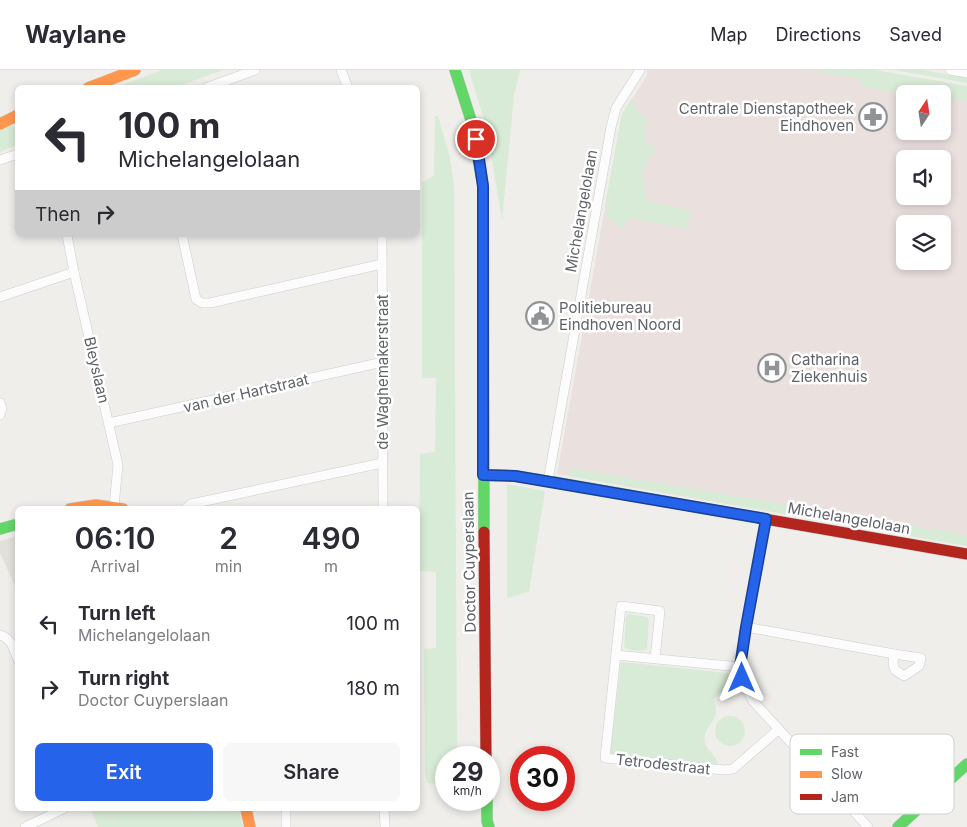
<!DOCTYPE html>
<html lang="en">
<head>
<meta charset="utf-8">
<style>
	:root { --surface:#fff; --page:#f7f7f7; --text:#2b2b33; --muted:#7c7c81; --line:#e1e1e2; --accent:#2563eb }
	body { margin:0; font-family:Inter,sans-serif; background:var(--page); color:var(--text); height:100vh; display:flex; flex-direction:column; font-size:19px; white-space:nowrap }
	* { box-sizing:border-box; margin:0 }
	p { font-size:16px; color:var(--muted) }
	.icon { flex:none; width:28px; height:28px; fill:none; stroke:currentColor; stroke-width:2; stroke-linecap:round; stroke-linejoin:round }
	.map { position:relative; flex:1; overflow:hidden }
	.panel { position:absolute; left:15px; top:436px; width:405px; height:305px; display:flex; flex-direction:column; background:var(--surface); border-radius:8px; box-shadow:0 2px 8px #0003 }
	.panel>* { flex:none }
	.banner { position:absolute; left:15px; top:15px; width:405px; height:152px; border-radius:8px; box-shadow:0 2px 8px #0003; background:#fff; color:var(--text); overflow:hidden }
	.needle { width:32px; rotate:12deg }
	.tools { position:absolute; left:896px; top:15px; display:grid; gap:10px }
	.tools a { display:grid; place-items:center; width:55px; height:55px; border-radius:8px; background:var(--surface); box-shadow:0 2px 8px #0003; font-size:25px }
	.speed { position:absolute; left:435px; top:676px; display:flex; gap:10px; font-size:25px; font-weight:700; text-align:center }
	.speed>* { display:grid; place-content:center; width:65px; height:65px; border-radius:50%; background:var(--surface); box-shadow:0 2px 8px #0003; line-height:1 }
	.speed small { font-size:12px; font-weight:400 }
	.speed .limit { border:8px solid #d22; background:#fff; color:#111 }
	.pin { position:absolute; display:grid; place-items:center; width:42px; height:42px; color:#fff; margin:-21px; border:2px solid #fff; border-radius:50%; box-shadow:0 1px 5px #0007 }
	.me { position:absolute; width:55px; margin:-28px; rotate:0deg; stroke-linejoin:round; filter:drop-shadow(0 0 4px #0008) }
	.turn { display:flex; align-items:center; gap:18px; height:105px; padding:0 20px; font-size:22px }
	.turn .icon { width:65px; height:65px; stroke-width:2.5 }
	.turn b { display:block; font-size:35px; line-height:42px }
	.then { display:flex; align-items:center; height:48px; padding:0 20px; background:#0003; gap:10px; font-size:19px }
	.eta { display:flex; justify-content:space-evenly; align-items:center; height:85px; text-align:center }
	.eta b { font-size:30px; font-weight:600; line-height:35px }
	.action { display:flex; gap:10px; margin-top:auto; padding:10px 20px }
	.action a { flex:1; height:58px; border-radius:8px; background:var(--accent); color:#fff; font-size:20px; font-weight:600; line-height:58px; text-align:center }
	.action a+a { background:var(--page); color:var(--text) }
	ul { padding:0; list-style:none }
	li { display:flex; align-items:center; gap:15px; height:65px; padding:0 20px }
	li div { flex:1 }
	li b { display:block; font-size:19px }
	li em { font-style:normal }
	header { display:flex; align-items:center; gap:30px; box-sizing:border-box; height:70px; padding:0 25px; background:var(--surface); border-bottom:1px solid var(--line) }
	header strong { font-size:24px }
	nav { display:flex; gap:28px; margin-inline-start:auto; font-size:18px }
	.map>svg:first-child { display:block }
</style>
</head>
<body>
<header>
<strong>Waylane</strong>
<nav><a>Map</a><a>Directions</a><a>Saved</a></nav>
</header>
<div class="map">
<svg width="967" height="757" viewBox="0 0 967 757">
	<rect width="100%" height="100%" fill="#efeeea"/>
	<path fill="#e2e0da" d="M17 466H18L17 520 0 483V471Z"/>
	<path fill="#eae0de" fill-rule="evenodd" d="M647 0H864L967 18V476L557 404 622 44 647 6ZM905 24H942V61H905ZM905 89H942V126H905ZM905 154H942V191H905Z"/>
	<g fill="#d8ebd6">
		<path d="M162 0H223L176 17H117Z"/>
		<path d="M469 0H520L514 25 502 150 487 60Z"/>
		<path d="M810 0H875L967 16V31L943 27 942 24H926L899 19 898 23 864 17 859 9Z"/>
		<path d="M894 0H923L967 8V13Z"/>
		<path d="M632 28 636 39 647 51 644 70 649 75 656 77C653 87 644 92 643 103 641 114 648 119 645 131L691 141 687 159 629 148 621 160 616 153 609 149 605 135 622 44Z"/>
		<path d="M435 46H438L450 88 454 115 457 687 446 688V715L427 713 425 704 424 579 436 578V502L419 501 420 384 435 382 436 308H422V112L434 106Z"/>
		<path d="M9 56H13L17 59V75L0 82V57Z"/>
		<path d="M570 398 967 465V476L569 406Z"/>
		<path d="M507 414 545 421 529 522 507 528Z"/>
		<path d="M629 544 647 547 649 549 647 579C642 582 628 581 624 577L626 546Z"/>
		<path d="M621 592 728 603 731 618 734 623 731 626 720 623 714 628C713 633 717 637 716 643 714 654 702 659 705 672 707 682 717 685 718 696L610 685Z"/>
		<circle cx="730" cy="661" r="15"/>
		<path d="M91 739H239L243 757H98Z"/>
	</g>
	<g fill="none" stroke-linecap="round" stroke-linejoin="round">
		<defs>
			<g id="street">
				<path d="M341 0 348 18"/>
				<path d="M950 0 967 3"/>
				<path d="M206 18 255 0"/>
				<path d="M0 90 18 84"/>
				<path d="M67 165 74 202 118 395 114 436"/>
				<path d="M182 165 196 229 202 233H210L382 194"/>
				<path d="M382 165 383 439"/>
				<path d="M0 227 74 202"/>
				<path d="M0 333 2 338 0 345"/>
				<path d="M109 353 383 292"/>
				<path d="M548 411 611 57 616 38 640 0"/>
				<path d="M185 439 191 434 382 393"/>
				<path d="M766 449 740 597 746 618 753 631 868 757"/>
				<path d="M746 557 894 584"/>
				<path d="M0 565C12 568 13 579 18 589"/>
				<path d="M894 584 921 588 919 596 904 606 895 600 893 594Z"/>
				<path d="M616 585 740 597"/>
				<path d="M655 588 660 541 621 536 605 688 724 700 733 699 779 659"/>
				<path d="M384 739 385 757"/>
				<path d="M25 757 63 739"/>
				<path d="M286 757V739"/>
			</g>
			<g id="fast">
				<path d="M455 0 471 50 483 116 484 462"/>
				<path d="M483 405 515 406 548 411 759 448"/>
				<path d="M0 459 18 454"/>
				<path d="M487 730V751L489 757"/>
				<path d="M898 757 967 694"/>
			</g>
			<g id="slow">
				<path d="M88 18 135 0"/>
				<path d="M0 54 18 45"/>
				<path d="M70 439 96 435 123 439"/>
				<path d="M246 739 250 757"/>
			</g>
			<g id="jam">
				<path d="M759 448 967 484"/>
				<path d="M484 462 486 688"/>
			</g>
		</defs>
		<use href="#street" stroke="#cbcccc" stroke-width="10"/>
		<use href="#fast" stroke="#cacacb" stroke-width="12"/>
		<use href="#slow" stroke="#cacacb" stroke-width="12"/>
		<use href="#jam" stroke="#cacacb" stroke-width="12"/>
		<use href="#street" stroke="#fdfcfc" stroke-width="9"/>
		<use href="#fast" stroke="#63d668" stroke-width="11"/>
		<use href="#slow" stroke="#ff974d" stroke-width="11"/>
		<use href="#jam" stroke="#b3261e" stroke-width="11"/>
	</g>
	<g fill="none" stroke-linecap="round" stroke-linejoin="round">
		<defs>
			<path id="route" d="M476 69 483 116V405L515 406 766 449 746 557 740 597 742 608"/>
		</defs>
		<use href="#route" stroke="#184099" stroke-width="12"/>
		<use href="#route" stroke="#2563eb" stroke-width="9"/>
	</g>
	<defs>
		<symbol id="pharmacy-ring" viewBox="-11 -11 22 22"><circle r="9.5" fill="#fff" stroke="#919496" stroke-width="1.5"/><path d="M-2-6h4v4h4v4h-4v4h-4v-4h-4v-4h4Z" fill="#919496"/></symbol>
		<symbol id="civic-ring" viewBox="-11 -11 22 22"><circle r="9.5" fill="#fff" stroke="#919496" stroke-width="1.5"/><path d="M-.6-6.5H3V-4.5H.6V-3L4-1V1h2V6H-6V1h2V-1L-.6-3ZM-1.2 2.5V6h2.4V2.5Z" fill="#919496"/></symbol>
		<symbol id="hospital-ring" viewBox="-11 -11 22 22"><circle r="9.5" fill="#fff" stroke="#919496" stroke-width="1.5"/><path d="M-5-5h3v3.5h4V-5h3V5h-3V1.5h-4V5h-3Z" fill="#919496"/></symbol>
	</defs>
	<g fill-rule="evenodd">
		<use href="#pharmacy-ring" x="857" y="31" width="32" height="32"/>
		<use href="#civic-ring" x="524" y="230" width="32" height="32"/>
		<use href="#hospital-ring" x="756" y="282" width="32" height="32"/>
	</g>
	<g text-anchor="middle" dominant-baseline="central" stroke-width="5" stroke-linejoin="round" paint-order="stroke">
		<g font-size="15" fill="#5f6368" stroke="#fff" text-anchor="start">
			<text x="854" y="38" text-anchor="end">Centrale Dienstapotheek<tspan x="854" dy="17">Eindhoven</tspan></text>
			<text x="559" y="237">Politiebureau<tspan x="559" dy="17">Eindhoven Noord</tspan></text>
			<text x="791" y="289">Catharina<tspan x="791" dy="17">Ziekenhuis</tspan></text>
		</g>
		<g font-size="15" fill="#5f6368" stroke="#fff">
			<text transform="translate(581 141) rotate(-80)">Michelangelolaan</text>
			<text transform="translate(97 300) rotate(77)">Bleyslaan</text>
			<text transform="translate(382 302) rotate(-90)">de Waghemakerstraat</text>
			<text transform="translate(246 323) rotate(-13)">van der Hartstraat</text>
			<text transform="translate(849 448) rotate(10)">Michelangelolaan</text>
			<text transform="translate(469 492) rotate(-91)">Doctor Cuyperslaan</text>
			<text transform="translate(663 694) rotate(6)">Tetrodestraat</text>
		</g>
	</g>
	<rect x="790" y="664" width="164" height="80" rx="8" fill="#fff" stroke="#cfd0d2" stroke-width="1"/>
	<rect x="800" y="679" width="22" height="6" fill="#63d668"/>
	<rect x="800" y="701" width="22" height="7" fill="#ff974d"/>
	<rect x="800" y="724" width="22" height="6" fill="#b3261e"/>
	<g font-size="14" fill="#5f6368">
		<text x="831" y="687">Fast</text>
		<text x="831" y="709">Slow</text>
		<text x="831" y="732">Jam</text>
	</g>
</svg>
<div class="tools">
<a><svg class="needle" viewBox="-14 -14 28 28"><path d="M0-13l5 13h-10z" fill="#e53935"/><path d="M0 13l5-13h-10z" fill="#7c7c81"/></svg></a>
<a><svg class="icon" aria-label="sound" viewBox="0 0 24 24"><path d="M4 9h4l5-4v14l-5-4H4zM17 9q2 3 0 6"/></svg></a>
<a><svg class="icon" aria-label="layers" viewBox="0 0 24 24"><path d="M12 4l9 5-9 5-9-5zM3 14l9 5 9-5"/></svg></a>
</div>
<div class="speed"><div>29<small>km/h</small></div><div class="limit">30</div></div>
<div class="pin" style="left:476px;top:69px;background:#d93025"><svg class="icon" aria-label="arrive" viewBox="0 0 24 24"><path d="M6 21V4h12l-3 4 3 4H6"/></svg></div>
<svg class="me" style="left:742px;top:608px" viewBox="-20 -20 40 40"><path d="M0-17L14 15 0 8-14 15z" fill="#2563eb" stroke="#fff" stroke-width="4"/></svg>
<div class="banner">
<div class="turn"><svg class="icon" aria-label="left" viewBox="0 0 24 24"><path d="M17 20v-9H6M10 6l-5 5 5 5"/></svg><div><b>100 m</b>Michelangelolaan</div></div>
<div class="then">Then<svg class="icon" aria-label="right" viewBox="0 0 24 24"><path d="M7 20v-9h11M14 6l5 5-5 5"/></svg></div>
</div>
<section class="panel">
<div class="eta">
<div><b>06:10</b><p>Arrival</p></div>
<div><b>2</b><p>min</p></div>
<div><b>490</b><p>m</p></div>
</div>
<ul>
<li><svg class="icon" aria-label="left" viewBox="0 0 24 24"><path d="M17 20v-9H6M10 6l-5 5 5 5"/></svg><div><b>Turn left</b><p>Michelangelolaan</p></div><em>100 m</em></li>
<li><svg class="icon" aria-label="right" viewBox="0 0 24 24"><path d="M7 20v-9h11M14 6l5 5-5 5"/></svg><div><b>Turn right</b><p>Doctor Cuyperslaan</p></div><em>180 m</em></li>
</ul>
<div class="action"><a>Exit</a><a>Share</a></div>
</section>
</div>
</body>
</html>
